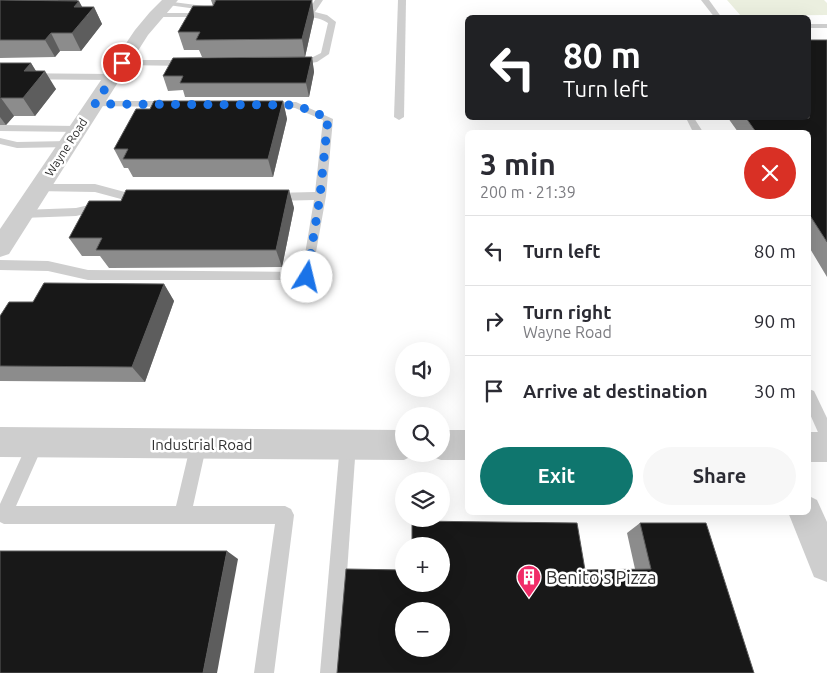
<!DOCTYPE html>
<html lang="en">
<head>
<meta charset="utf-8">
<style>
	:root { --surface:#fff; --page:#f7f7f7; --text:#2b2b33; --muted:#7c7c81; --line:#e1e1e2; --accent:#0f766e }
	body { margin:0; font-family:Ubuntu,sans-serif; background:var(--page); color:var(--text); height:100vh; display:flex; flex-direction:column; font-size:19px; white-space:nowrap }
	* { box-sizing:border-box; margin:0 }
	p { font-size:16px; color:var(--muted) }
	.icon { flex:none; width:28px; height:28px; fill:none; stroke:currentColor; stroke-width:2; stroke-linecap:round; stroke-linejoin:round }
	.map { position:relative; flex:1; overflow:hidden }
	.sheet { position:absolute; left:465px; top:130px; width:346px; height:385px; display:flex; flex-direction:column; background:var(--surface); border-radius:8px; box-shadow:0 5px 20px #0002 }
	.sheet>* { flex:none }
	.banner { position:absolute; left:465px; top:15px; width:346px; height:105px; border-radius:8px; box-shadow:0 5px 20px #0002; background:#202124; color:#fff; overflow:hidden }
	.fabs { position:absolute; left:395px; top:342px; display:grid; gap:10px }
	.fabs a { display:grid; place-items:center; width:55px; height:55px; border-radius:50%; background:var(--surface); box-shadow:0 5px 20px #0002; font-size:25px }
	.pin { position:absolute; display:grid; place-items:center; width:42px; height:42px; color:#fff; margin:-21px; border:2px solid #fff; border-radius:50%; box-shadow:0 1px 5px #0007 }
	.me { position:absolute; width:55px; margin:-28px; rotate:9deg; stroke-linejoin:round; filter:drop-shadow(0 0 4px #0008) }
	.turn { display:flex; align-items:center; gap:18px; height:105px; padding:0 15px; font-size:22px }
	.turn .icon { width:65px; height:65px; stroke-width:2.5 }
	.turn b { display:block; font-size:35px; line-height:42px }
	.round { display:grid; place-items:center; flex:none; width:52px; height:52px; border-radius:26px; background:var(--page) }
	.overview { display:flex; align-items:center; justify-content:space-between; height:85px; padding:0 15px }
	h1 { font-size:30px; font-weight:700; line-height:38px }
	.cta { display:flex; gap:10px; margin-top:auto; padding:10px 15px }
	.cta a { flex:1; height:58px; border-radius:30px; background:var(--accent); color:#fff; font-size:20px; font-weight:700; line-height:58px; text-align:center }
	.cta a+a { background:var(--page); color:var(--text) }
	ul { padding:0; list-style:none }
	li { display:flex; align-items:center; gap:15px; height:70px; padding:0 15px; border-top:1px solid var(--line) }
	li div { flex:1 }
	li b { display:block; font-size:19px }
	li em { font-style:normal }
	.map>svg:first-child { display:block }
</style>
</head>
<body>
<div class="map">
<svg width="827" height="673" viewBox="0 0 827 673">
	<rect width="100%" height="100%" fill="#fff"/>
	<path fill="#ebefdf" d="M727 0H824L827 3V15L741 16Z"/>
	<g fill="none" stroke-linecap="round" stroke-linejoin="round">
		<g fill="#cecece" fill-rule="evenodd">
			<path d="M315 0H323L315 12 327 15 336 22 329 54 317 62 292 66V62L311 58 321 53 328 23C315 14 301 19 291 13L295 11H308Z"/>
			<path d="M398 0H406L404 117 399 120 394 117Z"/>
			<path d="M701 0H709L722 18H715Z"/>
			<path d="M165 1 204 6 208 8 204 10 168 5H165Z"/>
			<path d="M152 13H207L211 15 207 17H152Z"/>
			<rect x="809" y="24" width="18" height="4"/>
			<path d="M122 60H189L193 63 189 66 119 65 118 63Z"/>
			<path d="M0 73 112 74 116 77 112 80 0 79Z"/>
			<path d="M95 101H171L176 104 171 107 92 106 90 104Z"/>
			<path d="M265 102H296L333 119 326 196 311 280H88L48 271 0 270V260L48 261 88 270 302 272 314 200 273 201 267 197 273 193 315 192 323 120 295 108 262 107V103Z"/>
			<path d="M686 118H694L703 132H693Z"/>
			<path d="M0 125 78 126 83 129 78 132 0 131Z"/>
			<path d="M0 138 17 142 68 141 73 144 68 147 17 148 0 144Z"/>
			<path d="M39 184H95L136 195 138 198 132 202 95 192 35 191 34 188Z"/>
			<path d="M102 202 106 203 108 206 106 209 76 216 22 218 16 214 22 210 76 208Z"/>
			<path d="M809 389 814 391 827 418V441L821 439 809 412Z"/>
			<path d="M36 436 42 438 44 443 16 506H176L191 443 193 438 199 436 205 438 207 443 193 506H285L291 509 294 515 274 673H254L275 524H4L0 522V504L30 438Z"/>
			<path d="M348 437 354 439 356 444 340 673H320L340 444 342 439Z"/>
		</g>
		<g fill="#cecece" fill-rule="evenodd">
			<path d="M162 0H178L148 35 9 254 0 257V229L135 30 150 12Z"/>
			<path d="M0 427 404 430V454H416L404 460 0 457Z"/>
			<path d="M441 430H468V460H441L430 456 429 454H441Z"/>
			<rect x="809" y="432" width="18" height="30"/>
			<path d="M809 496 817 500 827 522V582L814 577 788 512H809Z"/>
		</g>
	</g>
	<g fill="#8c8c8c">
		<path d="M0 0H77L82 7H94L102 24 81 51H60L55 57 0 58Z"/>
		<path d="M211 0H312L314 17 305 57H202L199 50H184L178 32 213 6Z"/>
		<path d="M827 40V277L809 247V132H738L728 118H809Z"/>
		<path d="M312 57 314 72 309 97H185L183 90 168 91 163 76Z"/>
		<path d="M0 63H31L36 71 56 89 35 116H14L6 125H0Z"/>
		<path d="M283 101 287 119 273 177H133L128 168H124L114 149 150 109Z"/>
		<path d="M289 190 294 208 282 267 109 268 100 256H82L69 238 121 201Z"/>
		<path d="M164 284 174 301 145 382 0 381V316L33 302Z"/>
		<path d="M640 523 754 673 585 570 635 569 627 533Z"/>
	</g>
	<g fill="#5d5d5d">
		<path d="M58 0H77L78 2 79 1 87 16 94 7 102 24 81 51 72 33Z"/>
		<path d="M312 0 314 17 305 57 302 39Z"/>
		<path d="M51 33 60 51 55 57 45 40Z"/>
		<path d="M312 57 314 72 309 97 306 83Z"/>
		<path d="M31 63 40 78 45 71 56 89 35 116 23 98 24 71Z"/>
		<path d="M1 98 14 116 6 125 0 117V99Z"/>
		<path d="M283 101 287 119 273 177 268 159Z"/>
		<path d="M289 190 294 208 282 267 276 250Z"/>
		<path d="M164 284 174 301 145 382 132 367Z"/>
		<path d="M227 551 238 559 217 673H203Z"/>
	</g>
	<g fill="#181818" stroke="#5d5d5d" fill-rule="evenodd">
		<path d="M0 0 79 1 74 7H94L72 33H51L45 40H0Z"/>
		<path d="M216 0H312L302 39 196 40 200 32H178L193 6H213Z"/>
		<path d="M809 40H827V242L809 214V132H756L746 118H809Z"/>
		<path d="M312 57 306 83H180L183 76H163L173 58Z"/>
		<path d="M0 63H31L24 71H45L23 98H1L0 99Z"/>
		<path d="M154 101H283L268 159H123L128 149H114L136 109H150Z"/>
		<path d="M126 190H289L276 250H96L102 238H69L89 201H121Z"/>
		<path d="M44 283 164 284 132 367 0 366V316L9 302H33Z"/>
		<path d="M412 521 577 523 585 570 651 569 640 523H706L754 673H337L346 569 404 570V584H441V546H412ZM404 611H441V649H404Z"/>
		<path d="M0 551H227L203 673H0Z"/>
	</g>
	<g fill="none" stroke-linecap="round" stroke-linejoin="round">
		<path stroke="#1a73e8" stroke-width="9" stroke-dasharray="0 16.2" d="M122 63 95 104 296 105 328 118 320 196 307 277"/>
	</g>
	<defs>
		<symbol id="building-pin" viewBox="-11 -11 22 30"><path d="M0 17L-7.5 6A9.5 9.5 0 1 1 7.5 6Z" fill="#f02c68" stroke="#fff"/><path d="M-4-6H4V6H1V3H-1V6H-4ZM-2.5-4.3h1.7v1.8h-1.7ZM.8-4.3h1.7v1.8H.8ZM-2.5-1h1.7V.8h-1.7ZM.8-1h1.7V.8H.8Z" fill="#fff"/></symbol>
	</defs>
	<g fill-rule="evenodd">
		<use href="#building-pin" x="515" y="563" width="28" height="38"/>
	</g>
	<g text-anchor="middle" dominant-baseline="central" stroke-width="5" stroke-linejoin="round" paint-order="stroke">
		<g font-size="12" fill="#313131" stroke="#fff">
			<text transform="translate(66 147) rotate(-57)">Wayne Road</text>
		</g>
		<g font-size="15" fill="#313131" stroke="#fff">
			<text x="202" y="444">Industrial Road</text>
		</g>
		<g font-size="18" fill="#313131" stroke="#fff" text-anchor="start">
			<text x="546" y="577">Benito's Pizza</text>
		</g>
	</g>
</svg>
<div class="fabs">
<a><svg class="icon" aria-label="sound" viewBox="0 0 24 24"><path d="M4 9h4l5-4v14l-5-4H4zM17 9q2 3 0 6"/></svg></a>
<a><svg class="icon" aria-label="search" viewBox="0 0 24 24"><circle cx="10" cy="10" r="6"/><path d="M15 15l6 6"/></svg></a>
<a><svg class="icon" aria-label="layers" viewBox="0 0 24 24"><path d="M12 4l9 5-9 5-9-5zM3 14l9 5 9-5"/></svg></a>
<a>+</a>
<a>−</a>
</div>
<div class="pin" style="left:122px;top:63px;background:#d93025"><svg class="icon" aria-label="arrive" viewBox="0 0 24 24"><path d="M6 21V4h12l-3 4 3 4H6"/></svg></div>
<svg class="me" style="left:307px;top:277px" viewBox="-20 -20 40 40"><circle r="19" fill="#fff"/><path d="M0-13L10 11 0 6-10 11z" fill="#1a73e8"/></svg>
<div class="banner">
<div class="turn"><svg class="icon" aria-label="left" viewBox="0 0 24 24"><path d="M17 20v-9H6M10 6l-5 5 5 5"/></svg><div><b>80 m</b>Turn left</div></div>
</div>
<section class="sheet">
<div class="overview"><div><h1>3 min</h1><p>200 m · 21:39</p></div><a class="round" style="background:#d93025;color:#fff"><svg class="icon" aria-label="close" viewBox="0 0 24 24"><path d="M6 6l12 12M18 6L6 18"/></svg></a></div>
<ul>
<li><svg class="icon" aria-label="left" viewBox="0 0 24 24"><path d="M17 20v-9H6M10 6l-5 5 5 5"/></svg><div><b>Turn left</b></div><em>80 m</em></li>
<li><svg class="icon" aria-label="right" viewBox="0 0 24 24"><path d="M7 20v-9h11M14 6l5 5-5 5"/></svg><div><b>Turn right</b><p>Wayne Road</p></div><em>90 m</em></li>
<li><svg class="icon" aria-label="arrive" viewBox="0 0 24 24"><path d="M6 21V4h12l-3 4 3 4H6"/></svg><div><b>Arrive at destination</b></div><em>30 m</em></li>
</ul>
<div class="cta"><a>Exit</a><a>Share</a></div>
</section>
</div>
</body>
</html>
